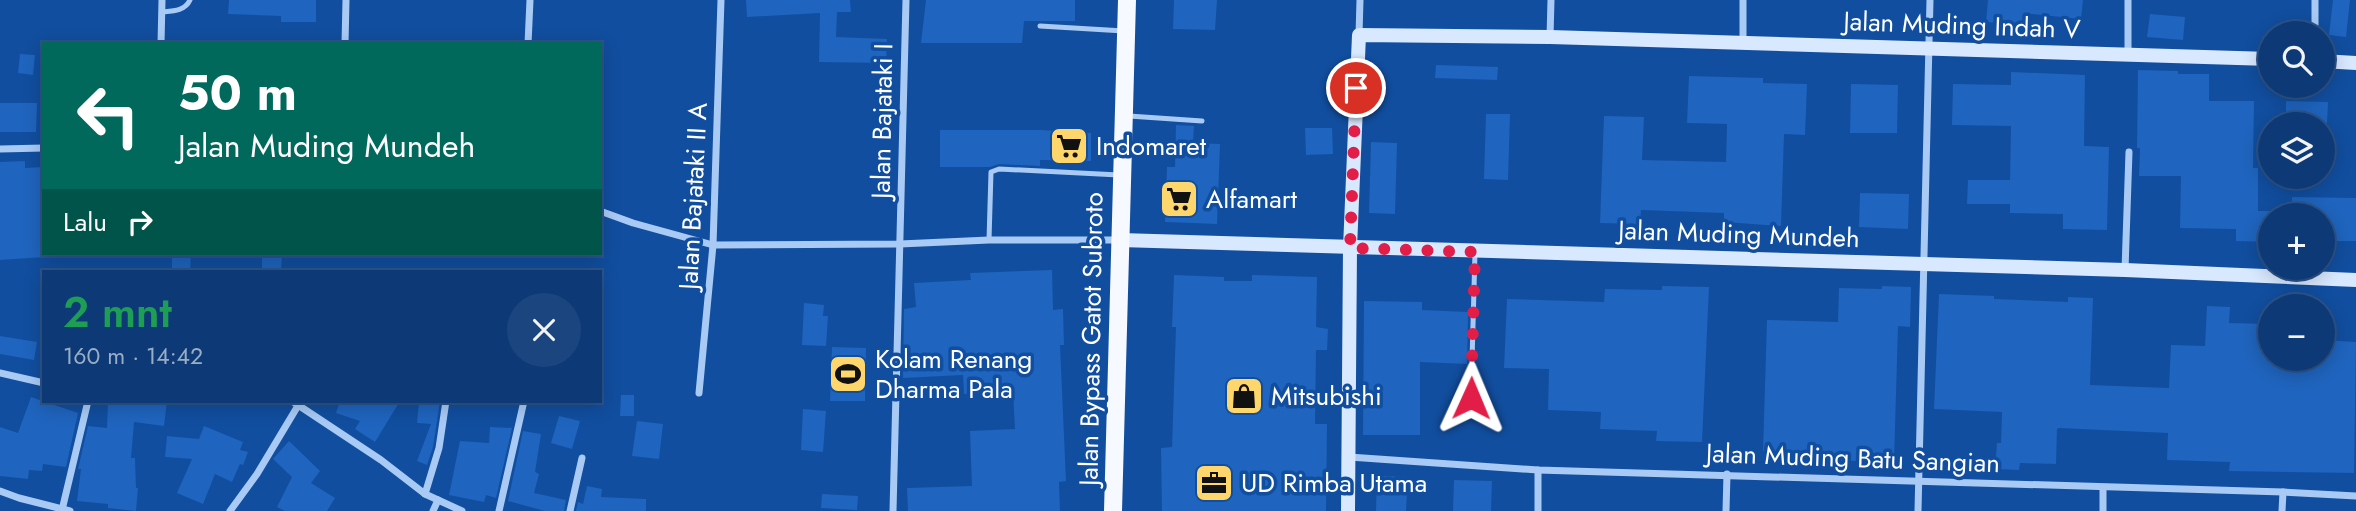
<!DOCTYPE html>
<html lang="id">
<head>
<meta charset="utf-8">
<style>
	:root { --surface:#0d3a77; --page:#1b457f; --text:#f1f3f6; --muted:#9aadc6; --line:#2d5489 }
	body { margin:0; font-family:Jost,sans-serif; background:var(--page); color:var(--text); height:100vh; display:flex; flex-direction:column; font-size:26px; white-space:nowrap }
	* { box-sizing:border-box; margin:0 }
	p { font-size:23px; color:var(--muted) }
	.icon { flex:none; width:38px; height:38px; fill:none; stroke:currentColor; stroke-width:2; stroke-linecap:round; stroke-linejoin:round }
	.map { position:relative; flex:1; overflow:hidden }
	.details { position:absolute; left:42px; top:270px; width:560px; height:133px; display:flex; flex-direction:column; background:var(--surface); border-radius:0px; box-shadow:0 4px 18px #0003,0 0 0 2px var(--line) }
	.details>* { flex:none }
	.hud { position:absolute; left:42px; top:42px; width:560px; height:214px; border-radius:0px; box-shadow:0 4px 18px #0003,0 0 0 2px var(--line); background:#00695c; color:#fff; overflow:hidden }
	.tools { position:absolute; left:2258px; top:21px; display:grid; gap:14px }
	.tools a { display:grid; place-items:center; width:77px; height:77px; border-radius:50%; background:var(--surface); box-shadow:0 4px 18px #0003,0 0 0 2px var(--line); font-size:35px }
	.pin { position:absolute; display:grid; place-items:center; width:60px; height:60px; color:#fff; margin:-30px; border:4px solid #fff; border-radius:50%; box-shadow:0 2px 7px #0007 }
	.me { position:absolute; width:77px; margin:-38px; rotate:1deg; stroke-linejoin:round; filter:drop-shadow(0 0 5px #0008) }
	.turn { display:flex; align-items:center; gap:24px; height:147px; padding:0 21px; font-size:32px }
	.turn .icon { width:91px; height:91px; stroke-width:2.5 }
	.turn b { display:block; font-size:49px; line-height:60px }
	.then { display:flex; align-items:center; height:66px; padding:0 21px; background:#0003; gap:14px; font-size:26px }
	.round { display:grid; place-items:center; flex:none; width:74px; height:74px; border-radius:37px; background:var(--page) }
	.head { display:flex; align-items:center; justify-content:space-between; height:119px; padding:0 21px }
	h1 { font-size:42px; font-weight:600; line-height:52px; color:#1e9e55 }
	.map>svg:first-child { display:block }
</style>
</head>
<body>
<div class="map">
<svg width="2356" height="511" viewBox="0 0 2356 511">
	<rect width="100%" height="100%" fill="#114e9f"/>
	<g fill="#1f64be">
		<path d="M229 0H316V22H281V16L228 14Z"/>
		<path d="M746 0H850L851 12H837L836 37 887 39 886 63 819 62 820 13 747 17Z"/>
		<path d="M926 0H1075V21H1024L1022 43H921Z"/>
		<path d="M1174 0H1217L1215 30 1173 29Z"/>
		<path d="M1988 0H2083L2081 19 2031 14 2029 26 1986 22Z"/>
		<path d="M2333 0H2350L2346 37 2329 35Z"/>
		<path d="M2150 14 2185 17 2183 40 2147 37Z"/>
		<path d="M20 54 35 55 33 75 18 73Z"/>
		<path d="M1436 65 1498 67 1497 80 1435 78Z"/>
		<path d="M2138 70 2178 71V74H2209V101H2254L2253 168H2258V211H2270V242L2236 241V229L2180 228 2181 176H2139L2140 148H2137Z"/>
		<path d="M2011 72 2085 75 2084 146 2109 147 2107 230 2063 229V214L2010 213V204H1967L1968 180H2010L2011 126 1952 125 1953 84 2011 85Z"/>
		<path d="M1689 76 1763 78V83L1807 84 1805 135 1784 134 1781 226 1724 222V213L1641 210 1640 224 1600 223 1604 116 1644 117 1642 160 1726 162 1727 124 1687 123Z"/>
		<path d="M1851 84 1898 85 1897 133H1850Z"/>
		<path d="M2286 101 2328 102 2327 124H2286Z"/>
		<path d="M0 103H37L36 132H0Z"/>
		<path d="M1486 114H1510L1508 180 1484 179Z"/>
		<path d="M1176 125 1194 126 1193 143 1220 144 1217 224 1165 222 1167 167H1175Z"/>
		<path d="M1305 128H1332L1333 154 1306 155Z"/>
		<path d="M940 130H1040L1091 133V161L1040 160V166L999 164 990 167H940Z"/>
		<path d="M1371 142 1397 143 1395 214 1369 213Z"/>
		<path d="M25 161V168L44 167V257L0 260V162Z"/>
		<path d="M1860 193 1909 194 1908 229 1859 227Z"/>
		<path d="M2292 197 2356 198V241H2322V215H2292Z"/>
		<path d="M172 254H191L190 271H172Z"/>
		<path d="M262 254H282L281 271H262Z"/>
		<path d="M1052 270 1053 310 1063 309 1064 345H1060L1066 481 1059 482 1060 511H908L907 488 972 486 970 431 1015 429 1013 392 964 394 963 375 903 378 904 309 916 307 914 283 971 280 970 273Z"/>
		<path d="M1174 275 1224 277V281H1252V275L1317 277 1316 327 1328 329 1327 350H1316L1315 424H1327L1326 511H1162L1161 448 1172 447 1176 327H1172Z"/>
		<path d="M1662 286 1709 287 1702 442 1656 441 1657 431 1600 429 1601 412 1548 410 1549 369 1504 368 1507 299 1604 302 1605 289 1662 290Z"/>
		<path d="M1882 286 1911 287 1910 327 1898 326 1894 462 1819 460V453L1763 451 1767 320 1838 322 1839 288 1882 289Z"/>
		<path d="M1939 294 1994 296V299L2068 302V297L2093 298 2090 385 2169 388 2171 345 2205 346 2207 306 2230 307 2229 323 2270 324V359H2322V340L2356 342 2354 473 2229 471 2230 462 2167 460 2168 433 2059 428 2057 429 2056 464 2020 463 2019 470 1995 469 1997 443H2001L2002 412 1934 409Z"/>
		<path d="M1364 301 1422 302V310L1468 312 1467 364 1420 362V435H1363Z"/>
		<path d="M804 303 824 305 823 316H828L826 346 802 345Z"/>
		<path d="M0 336 37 342 34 360 0 354Z"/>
		<path d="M832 347 866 348 865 401H830Z"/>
		<path d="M621 395H634V416H620Z"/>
		<path d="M31 397 78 413 66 467 43 464 42 471 29 470 28 479 0 476V427L18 433Z"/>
		<path d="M108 401H167L164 426 134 422 131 458H135L136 488H138L136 511 108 508V504L77 501 81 469H78L88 426 107 428Z"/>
		<path d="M340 401H400L375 442 355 429 360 421 336 413Z"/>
		<path d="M419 401H440L433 447 427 465 417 461 431 424 417 423Z"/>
		<path d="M803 409 826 411 823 452 801 450Z"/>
		<path d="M559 416 580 421 572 449 551 443Z"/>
		<path d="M637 421 663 424 659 459 632 456Z"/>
		<path d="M204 426 243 442 240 450 248 452 243 465 240 464 232 482 215 474 203 504 177 493 192 459 165 457 167 436 199 439Z"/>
		<path d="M490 427 512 428 496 498 486 495 484 502 449 495 460 441 489 443Z"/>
		<path d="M523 431 541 434 535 472 539 474 534 493 566 500 564 511H545L508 501Z"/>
		<path d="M289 441 320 471 311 483 335 498 327 511H285L277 507 292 477 273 459Z"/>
		<path d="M1377 476 1408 477 1406 511H1376Z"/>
		<path d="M1454 480 1492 481 1491 511H1453Z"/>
		<path d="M587 486 602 489 601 497 646 499V511H576L578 502 583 504Z"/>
		<path d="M822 494 858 496 857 510 821 508Z"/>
	</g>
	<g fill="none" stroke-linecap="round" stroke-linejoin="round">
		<g stroke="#a8caf5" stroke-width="5">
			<path d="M162 12C173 11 185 11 190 0"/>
			<path d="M1040 26 1124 31"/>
			<path d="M1129 116 1202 121"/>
			<path d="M989 240 991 172 999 169 1119 175"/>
			<path d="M1471 398 1475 252"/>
		</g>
		<g stroke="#a8caf5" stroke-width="7">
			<path d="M2128 0V54"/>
			<path d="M2315 33V0"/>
			<path d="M1359 35 1360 0"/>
			<path d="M1550 37 1551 0"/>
			<path d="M1743 42V0"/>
			<path d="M161 44 162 0"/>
			<path d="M345 44 346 0"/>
			<path d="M528 44 530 0"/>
			<path d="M0 149 44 148"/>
			<path d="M600 211 633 223 713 245 900 244 989 240H1119"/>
			<path d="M2125 270 2129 152"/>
			<path d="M0 373 44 383"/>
			<path d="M699 393 713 245 721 0"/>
			<path d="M292 401 381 460 425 494 462 511"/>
			<path d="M1349 457 1538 470 2283 492 2356 496"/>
			<path d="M0 491 19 498 70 511"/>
			<path d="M425 494 439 448 446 401"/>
			<path d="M62 510 88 401"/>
			<path d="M230 511 257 474 299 404"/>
			<path d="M433 511 438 500"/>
			<path d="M499 511 524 401"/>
			<path d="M570 511 582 458"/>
			<path d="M893 511 906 0"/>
			<path d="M1538 511V470"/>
			<path d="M1726 511 1727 474"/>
			<path d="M1918 511 1930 0"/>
			<path d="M2103 511V488"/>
			<path d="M2282 511 2283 492"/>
		</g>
		<g stroke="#d8e8fe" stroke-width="14">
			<path d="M2322 61 2356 63"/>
			<path d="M1120 240 2125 270 2356 280"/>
			<path d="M1348 511 1350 248 1359 35 1550 37 2270 59"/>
		</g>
		<path stroke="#f6f9ff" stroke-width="18" d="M1113 511 1127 0"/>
	</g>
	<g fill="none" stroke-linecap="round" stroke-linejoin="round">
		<path stroke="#e11d48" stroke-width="12" stroke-dasharray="0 21.6" d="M1356 88 1350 248 1475 252 1471 398"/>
	</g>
	<defs>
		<symbol id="supermarket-square" viewBox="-11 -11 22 22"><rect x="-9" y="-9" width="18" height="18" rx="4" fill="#ffd66c" stroke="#114e9f"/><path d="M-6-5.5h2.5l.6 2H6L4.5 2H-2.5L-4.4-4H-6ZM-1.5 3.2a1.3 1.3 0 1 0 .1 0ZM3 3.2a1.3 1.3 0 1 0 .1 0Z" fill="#111"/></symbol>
		<symbol id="stadium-square" viewBox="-11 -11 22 22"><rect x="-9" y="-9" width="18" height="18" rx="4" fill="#ffd66c" stroke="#114e9f"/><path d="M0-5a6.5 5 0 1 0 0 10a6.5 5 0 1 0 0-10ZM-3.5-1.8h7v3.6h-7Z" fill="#111"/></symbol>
		<symbol id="shop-square" viewBox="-11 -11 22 22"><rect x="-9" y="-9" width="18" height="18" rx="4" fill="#ffd66c" stroke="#114e9f"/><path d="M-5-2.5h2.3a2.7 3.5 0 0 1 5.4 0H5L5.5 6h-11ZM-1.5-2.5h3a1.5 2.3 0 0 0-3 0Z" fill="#111"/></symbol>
		<symbol id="office-square" viewBox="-11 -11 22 22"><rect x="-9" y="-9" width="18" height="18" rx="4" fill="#ffd66c" stroke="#114e9f"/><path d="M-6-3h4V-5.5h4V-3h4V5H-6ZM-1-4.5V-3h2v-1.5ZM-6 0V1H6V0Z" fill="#111"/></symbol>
	</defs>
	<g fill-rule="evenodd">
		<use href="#supermarket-square" x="1047" y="124" width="44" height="44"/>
		<use href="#supermarket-square" x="1157" y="177" width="44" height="44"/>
		<use href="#stadium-square" x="826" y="352" width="44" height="44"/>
		<use href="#shop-square" x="1222" y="374" width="44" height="44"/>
		<use href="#office-square" x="1192" y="461" width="44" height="44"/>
	</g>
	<g text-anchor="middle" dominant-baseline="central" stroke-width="7" stroke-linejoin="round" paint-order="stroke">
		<g font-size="26" fill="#fff" stroke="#114e9f">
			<text transform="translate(1962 25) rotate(2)">Jalan Muding Indah V</text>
			<text transform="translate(882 121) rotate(-89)">Jalan Bajataki I</text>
			<text transform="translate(693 196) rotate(-87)">Jalan Bajataki II A</text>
			<text transform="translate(1739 234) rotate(2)">Jalan Muding Mundeh</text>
			<text transform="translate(1091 339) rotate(-89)">Jalan Bypass Gatot Subroto</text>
			<text transform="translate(1853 458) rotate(2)">Jalan Muding Batu Sangian</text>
		</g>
		<g font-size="26" fill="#fff" stroke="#114e9f" text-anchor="start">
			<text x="1096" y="146">Indomaret</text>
			<text x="1206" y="199">Alfamart</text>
			<text x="875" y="359">Kolam Renang<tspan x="875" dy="30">Dharma Pala</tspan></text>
			<text x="1271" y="396">Mitsubishi</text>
			<text x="1241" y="483">UD Rimba Utama</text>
		</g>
	</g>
</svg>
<div class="tools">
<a><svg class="icon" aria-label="search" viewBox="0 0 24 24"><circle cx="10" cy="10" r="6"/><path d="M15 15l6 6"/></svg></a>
<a><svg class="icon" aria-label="layers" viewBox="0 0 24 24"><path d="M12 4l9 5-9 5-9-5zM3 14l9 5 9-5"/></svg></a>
<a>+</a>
<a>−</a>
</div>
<div class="pin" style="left:1356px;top:88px;background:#d93025"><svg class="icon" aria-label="arrive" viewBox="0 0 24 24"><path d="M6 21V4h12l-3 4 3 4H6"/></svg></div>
<svg class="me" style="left:1471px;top:398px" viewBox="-20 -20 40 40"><path d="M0-17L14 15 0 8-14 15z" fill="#e11d48" stroke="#fff" stroke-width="4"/></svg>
<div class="hud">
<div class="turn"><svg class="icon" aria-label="left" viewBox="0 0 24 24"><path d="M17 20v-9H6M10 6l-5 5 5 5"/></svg><div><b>50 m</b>Jalan Muding Mundeh</div></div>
<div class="then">Lalu<svg class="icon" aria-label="right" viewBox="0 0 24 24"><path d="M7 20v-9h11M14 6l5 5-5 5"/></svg></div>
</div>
<section class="details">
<div class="head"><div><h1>2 mnt</h1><p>160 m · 14:42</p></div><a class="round"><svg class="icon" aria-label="close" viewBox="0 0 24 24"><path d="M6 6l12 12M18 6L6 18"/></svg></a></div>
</section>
</div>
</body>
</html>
